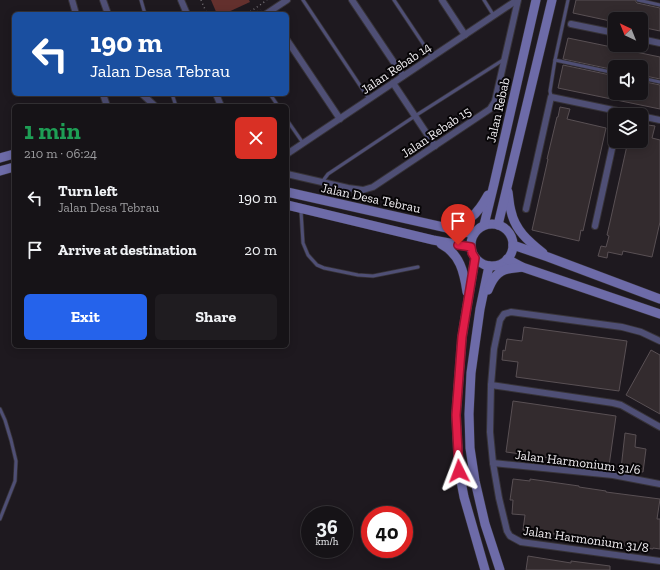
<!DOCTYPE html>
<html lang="en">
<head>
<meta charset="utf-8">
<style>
	:root { --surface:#161317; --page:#1f1c20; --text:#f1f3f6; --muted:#9e9ea1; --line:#353236; --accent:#2563eb }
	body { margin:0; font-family:"Zilla Slab",serif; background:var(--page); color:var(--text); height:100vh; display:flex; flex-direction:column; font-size:15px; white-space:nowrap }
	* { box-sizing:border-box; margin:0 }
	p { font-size:13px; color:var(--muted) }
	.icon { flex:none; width:22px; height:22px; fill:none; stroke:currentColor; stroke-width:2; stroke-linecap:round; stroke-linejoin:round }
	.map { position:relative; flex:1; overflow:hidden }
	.details { position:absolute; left:12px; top:104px; width:277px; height:244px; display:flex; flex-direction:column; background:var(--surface); border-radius:6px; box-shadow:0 2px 10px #0003,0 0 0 1px var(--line) }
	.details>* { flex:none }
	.hud { position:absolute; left:12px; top:12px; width:277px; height:84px; border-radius:6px; box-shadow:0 2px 10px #0003,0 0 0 1px var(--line); background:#1a4fa0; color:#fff; overflow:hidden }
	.needle { width:26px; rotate:317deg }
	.tools { position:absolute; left:608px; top:12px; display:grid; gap:8px }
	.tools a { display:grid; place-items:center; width:40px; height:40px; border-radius:6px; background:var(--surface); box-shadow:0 2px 10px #0003,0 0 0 1px var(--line); font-size:20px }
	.speed { position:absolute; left:301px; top:506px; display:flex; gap:8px; font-size:20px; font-weight:700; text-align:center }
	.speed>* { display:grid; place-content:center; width:52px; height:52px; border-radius:50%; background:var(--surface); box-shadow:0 2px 10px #0003,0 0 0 1px var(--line); line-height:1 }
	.speed small { font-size:10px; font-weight:400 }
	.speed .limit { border:6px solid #d22; background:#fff; color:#111 }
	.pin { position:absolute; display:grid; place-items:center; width:34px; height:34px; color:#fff; margin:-41px -17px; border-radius:50% 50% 50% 0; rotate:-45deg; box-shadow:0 0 4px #0007 }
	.pin .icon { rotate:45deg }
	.me { position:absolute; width:44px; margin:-22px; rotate:357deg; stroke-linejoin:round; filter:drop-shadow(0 0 3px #0008) }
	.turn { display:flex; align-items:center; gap:14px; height:84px; padding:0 12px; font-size:18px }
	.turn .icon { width:52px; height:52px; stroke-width:2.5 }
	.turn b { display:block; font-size:28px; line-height:34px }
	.round { display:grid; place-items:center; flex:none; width:42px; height:42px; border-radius:6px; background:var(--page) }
	.headline { display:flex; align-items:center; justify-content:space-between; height:68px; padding:0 12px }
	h1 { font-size:24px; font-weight:700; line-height:30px; color:#1e9e55 }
	.button { display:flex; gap:8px; margin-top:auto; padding:8px 12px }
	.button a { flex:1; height:46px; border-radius:6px; background:var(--accent); color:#fff; font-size:16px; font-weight:700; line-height:46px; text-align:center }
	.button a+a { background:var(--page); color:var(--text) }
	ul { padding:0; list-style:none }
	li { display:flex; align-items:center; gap:12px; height:52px; padding:0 12px }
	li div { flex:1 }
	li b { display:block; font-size:15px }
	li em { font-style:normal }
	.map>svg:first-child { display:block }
</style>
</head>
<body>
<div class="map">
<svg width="660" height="570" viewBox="0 0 660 570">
	<rect width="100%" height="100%" fill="#1e191f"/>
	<path fill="#63302d" d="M211 0H249L250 2 224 14H217Z"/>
	<g fill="#332b2e" stroke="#595054">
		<path d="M576 0H635L637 3 660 8V31L641 27V19H615V22L573 13Z"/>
		<path d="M568 38 660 57V79L641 75V67H615V70L563 59Z"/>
		<path d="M563 65 615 76V93H641V81L660 85V109L558 88Z"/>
		<path d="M560 107 570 109 567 119 606 128 583 231 581 230 579 241 532 230 548 159H547L557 117H558Z"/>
		<path d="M648 125 655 126 652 138 660 140V222L652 257 623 251 622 255 608 252 607 258 598 256 601 246 606 247 609 236 607 235 610 222 628 141H641V136L645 137Z"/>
		<path d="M524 327 627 341 619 391 516 377 518 362 502 360 503 350 505 351 507 339 522 341Z"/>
		<path d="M651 350 660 355V414L626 395Z"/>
		<path d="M513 401 616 416 609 466 506 452Z"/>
		<path d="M625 433 636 435 635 447 646 449 643 472 621 469Z"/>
		<path d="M513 479 530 481V479L579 486V487L606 491V492L660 499 657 519H660V549L653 548V549L631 546 577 538V537L523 530 525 515 512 514 513 500H510Z"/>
		<path d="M528 556 571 563V561L610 566V570H526Z"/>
	</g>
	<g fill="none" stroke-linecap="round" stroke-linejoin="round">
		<defs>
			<g id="lane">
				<path d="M141 0 145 14"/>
				<path d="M303 0 369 99"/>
				<path d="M394 0 432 57"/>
				<path d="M484 0 494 16"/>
				<path d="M638 0 660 5"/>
				<path d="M555 60 615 73"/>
				<path d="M641 78 660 82"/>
				<path d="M172 94 176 106"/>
				<path d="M270 94 278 106"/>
				<path d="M551 97 550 91 555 60 568 0"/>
				<path d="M287 120 303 143"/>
				<path d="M322 182 328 174 415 116 503 60"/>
				<path d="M301 211 303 243 308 255 317 265 324 268 358 275 373 276 418 267"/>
				<path d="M0 409 5 420 11 440 16 461 15 481 0 519"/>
			</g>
			<g id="street">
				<path d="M72 0 76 14"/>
				<path d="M103 0 108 14"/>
				<path d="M181 0 187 14"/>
				<path d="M352 0 403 76"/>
				<path d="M442 0 465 35"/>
				<path d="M266 14 287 0"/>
				<path d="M571 24 615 33"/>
				<path d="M641 39 660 43"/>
				<path d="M287 40 340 119"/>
				<path d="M393 83 435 146"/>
				<path d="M103 94 107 106"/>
				<path d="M142 94 155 106"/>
				<path d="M216 94 221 106"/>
				<path d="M641 116 660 120"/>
				<path d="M287 154 517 0"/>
				<path d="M287 174 348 188 363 190 373 187 490 109 495 101 518 0"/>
				<path d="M526 209 551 97 637 115"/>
				<path d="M595 226 615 135"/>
				<path d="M660 341 641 332 622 327 511 312 504 314 500 320 494 349 491 385 490 432 493 463 499 498 507 531 510 536 521 542 660 561"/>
				<path d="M491 385 613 403 621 405 660 427"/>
				<path d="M493 463 613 475 660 484"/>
			</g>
			<g id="secondary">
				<path d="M0 158 14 154"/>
				<path d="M0 171 14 167"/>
				<path d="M287 192 474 234"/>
				<path d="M508 192C509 198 509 204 511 211 515 230 528 241 543 253"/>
				<path d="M287 205 433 240 471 247"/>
				<circle cx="492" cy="245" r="21"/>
				<path d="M484 225 494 184 536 0"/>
				<path d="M498 225 552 0"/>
				<path d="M447 228C470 220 476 217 488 195"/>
				<path d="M441 244C460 254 464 272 467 292"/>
				<path d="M513 245 548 257 660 299"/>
				<path d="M475 258 462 337 456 415 459 471 464 497 485 570"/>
				<path d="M507 259 522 267 660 314"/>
				<path d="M489 266 480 309 471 373 469 414 470 448 475 481 485 524 500 570"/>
				<path d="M488 290C492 280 497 271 508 269 513 268 517 268 522 267"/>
			</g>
		</defs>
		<use href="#lane" stroke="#373338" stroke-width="4.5"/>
		<use href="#street" stroke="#373338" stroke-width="8"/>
		<use href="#secondary" stroke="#373338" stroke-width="10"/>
		<g stroke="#777378" stroke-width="1.5" stroke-dasharray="1 3" stroke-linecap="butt">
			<path d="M201 0 207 14"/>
			<path d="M247 14 267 0"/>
			<path d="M254 14 261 10"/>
		</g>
		<use href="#lane" stroke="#4f4f75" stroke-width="3"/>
		<use href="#street" stroke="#4f4f75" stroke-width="6"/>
		<use href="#secondary" stroke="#6d6ba8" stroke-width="9"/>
	</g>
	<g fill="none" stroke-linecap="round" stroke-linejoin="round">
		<defs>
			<path id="route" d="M458 245 471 247 472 253 475 258 462 337 456 415 459 471"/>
		</defs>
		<use href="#route" stroke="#92132f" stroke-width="10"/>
		<use href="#route" stroke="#e11d48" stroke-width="7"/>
	</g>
	<g text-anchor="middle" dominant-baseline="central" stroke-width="4" stroke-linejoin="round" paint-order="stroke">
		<g font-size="13" fill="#f1eef2" stroke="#070507">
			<text transform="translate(396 68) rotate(-34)">Jalan Rebab 14</text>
			<text transform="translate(498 110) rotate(-77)">Jalan Rebab</text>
			<text transform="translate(436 132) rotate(-34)">Jalan Rebab 15</text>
			<text transform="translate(371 198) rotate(12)">Jalan Desa Tebrau</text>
			<text transform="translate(578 462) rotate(7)">Jalan Harmonium 31/6</text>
			<text transform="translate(586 539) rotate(8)">Jalan Harmonium 31/8</text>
		</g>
	</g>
</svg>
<div class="tools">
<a><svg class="needle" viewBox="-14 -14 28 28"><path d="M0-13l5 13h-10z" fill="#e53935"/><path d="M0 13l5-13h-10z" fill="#9e9ea1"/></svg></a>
<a><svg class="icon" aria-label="sound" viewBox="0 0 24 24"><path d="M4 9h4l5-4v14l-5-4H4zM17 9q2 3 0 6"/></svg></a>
<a><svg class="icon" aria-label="layers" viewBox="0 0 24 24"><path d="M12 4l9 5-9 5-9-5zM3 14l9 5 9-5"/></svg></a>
</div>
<div class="speed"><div>36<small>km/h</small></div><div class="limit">40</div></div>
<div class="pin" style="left:458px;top:245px;background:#d93025"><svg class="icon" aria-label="arrive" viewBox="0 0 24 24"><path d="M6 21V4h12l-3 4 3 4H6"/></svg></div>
<svg class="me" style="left:459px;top:471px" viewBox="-20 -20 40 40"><path d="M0-17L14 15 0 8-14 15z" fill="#e11d48" stroke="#fff" stroke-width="4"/></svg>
<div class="hud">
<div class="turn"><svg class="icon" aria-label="left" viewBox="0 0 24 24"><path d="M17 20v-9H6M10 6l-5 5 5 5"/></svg><div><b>190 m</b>Jalan Desa Tebrau</div></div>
</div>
<section class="details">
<div class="headline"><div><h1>1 min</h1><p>210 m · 06:24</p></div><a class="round" style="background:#d93025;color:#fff"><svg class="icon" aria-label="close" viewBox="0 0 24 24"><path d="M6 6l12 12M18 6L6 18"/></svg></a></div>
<ul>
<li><svg class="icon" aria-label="left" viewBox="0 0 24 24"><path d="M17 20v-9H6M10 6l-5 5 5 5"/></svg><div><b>Turn left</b><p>Jalan Desa Tebrau</p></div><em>190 m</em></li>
<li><svg class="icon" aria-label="arrive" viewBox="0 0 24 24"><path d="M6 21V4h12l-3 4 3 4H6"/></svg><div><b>Arrive at destination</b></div><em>20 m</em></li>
</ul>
<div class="button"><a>Exit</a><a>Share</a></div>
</section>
</div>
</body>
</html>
